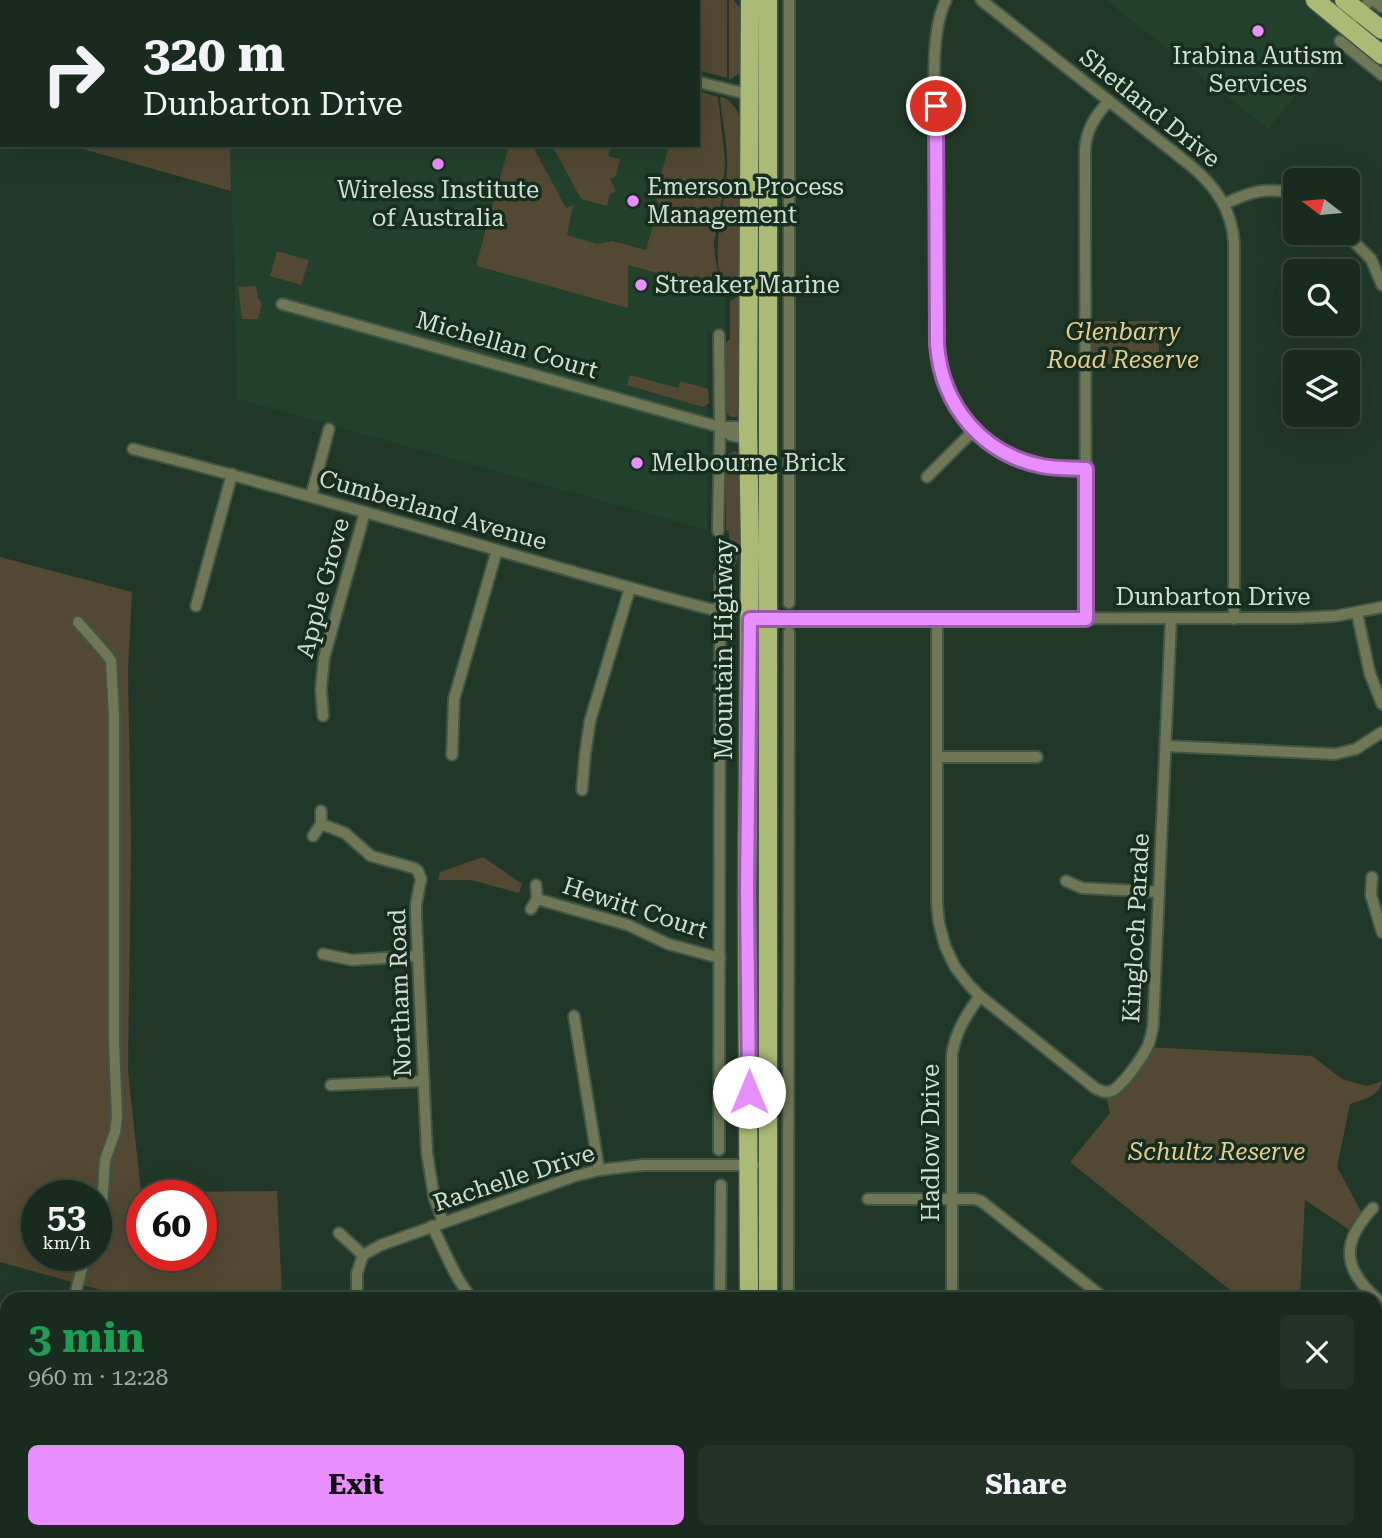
<!DOCTYPE html>
<html lang="en">
<head>
<meta charset="utf-8">
<style>
	:root { --surface:#192a1e; --page:#223227; --text:#f1f3f6; --muted:#9fa7a4; --line:#37463c; --accent:#e88eff }
	body { margin:0; font-family:"Roboto Serif",serif; background:var(--page); color:var(--text); height:100vh; display:flex; flex-direction:column; font-size:26px; white-space:nowrap }
	* { box-sizing:border-box; margin:0 }
	p { font-size:23px; color:var(--muted) }
	.icon { flex:none; width:38px; height:38px; fill:none; stroke:currentColor; stroke-width:2; stroke-linecap:round; stroke-linejoin:round }
	.map { position:relative; flex:1; overflow:hidden }
	.side { position:absolute; left:0px; top:1292px; width:1382px; height:247px; display:flex; flex-direction:column; background:var(--surface); border-radius:21px 21px 0 0; box-shadow:0 7px 28px #0002,0 0 0 2px var(--line) }
	.side>* { flex:none }
	.banner { position:absolute; left:0px; top:0px; width:700px; height:147px; box-shadow:0 7px 28px #0002,0 0 0 2px var(--line); background:#192a1e; color:var(--text); overflow:hidden }
	.needle { width:46px; rotate:286deg }
	.buttons { position:absolute; left:1283px; top:168px; display:grid; gap:14px }
	.buttons a { display:grid; place-items:center; width:77px; height:77px; border-radius:10px; background:var(--surface); box-shadow:0 7px 28px #0002,0 0 0 2px var(--line); font-size:35px }
	.speed { position:absolute; left:21px; top:1180px; display:flex; gap:14px; font-size:35px; font-weight:700; text-align:center }
	.speed>* { display:grid; place-content:center; width:91px; height:91px; border-radius:50%; background:var(--surface); box-shadow:0 7px 28px #0002,0 0 0 2px var(--line); line-height:1 }
	.speed small { font-size:18px; font-weight:400 }
	.speed .limit { border:10px solid #d22; background:#fff; color:#111 }
	.pin { position:absolute; display:grid; place-items:center; width:60px; height:60px; color:#fff; margin:-30px; border:4px solid #fff; border-radius:50%; box-shadow:0 2px 7px #0007 }
	.me { position:absolute; width:77px; margin:-38px; rotate:0deg; stroke-linejoin:round; filter:drop-shadow(0 0 5px #0008) }
	.turn { display:flex; align-items:center; gap:24px; height:147px; padding:0 28px; font-size:32px }
	.turn .icon { width:91px; height:91px; stroke-width:2.5 }
	.turn b { display:block; font-size:49px; line-height:60px }
	.round { display:grid; place-items:center; flex:none; width:74px; height:74px; border-radius:10px; background:var(--page) }
	.head { display:flex; align-items:center; justify-content:space-between; height:119px; padding:0 28px }
	h1 { font-size:42px; font-weight:700; line-height:52px; color:#1e9e55 }
	.primary-button { display:flex; gap:14px; margin-top:auto; padding:14px 28px }
	.primary-button a { flex:1; height:80px; border-radius:10px; background:var(--accent); color:#111; font-size:28px; font-weight:700; line-height:80px; text-align:center }
	.primary-button a+a { background:var(--page); color:var(--text) }
	.map>svg:first-child { display:block }
</style>
</head>
<body>
<div class="map">
<svg width="1382" height="1538" viewBox="0 0 1382 1538">
	<rect width="100%" height="100%" fill="#213828"/>
	<g fill="#22402b">
		<path d="M226 0H700L707 287 725 293V337L707 332V530L238 399 230 145H698V2H225Z"/>
		<path d="M1106 0H1315L1350 29 1268 129Z"/>
	</g>
	<g fill="#524833" fill-rule="evenodd">
		<path d="M0 0H226L225 2H2V127L0 126Z"/>
		<path d="M700 0H727V78L702 71Z"/>
		<path d="M729 0H734L739 7 741 18V64L739 74 729 80Z"/>
		<path d="M698 91 718 97 725 160 723 192 714 242 715 257 720 282 728 291V295L727 296 726 292 628 265V308L477 266V262L509 145H532L566 208 573 205 567 235 597 244 612 241 646 250 659 204 655 197 669 145H698Z"/>
		<path d="M722 97C734 102 738 111 741 122L739 289 730 294C729 288 725 286 722 280 719 275 718 266 718 259 716 229 726 199 727 168 728 145 722 121 720 98Z"/>
		<path d="M69 145H230L231 191Z"/>
		<path d="M552 145H611L608 156 620 159 616 176 610 179 616 191 610 194 607 206 581 199Z"/>
		<path d="M277 251 309 260 301 285 270 276Z"/>
		<path d="M256 286 258 298 262 304 258 319H242L238 287Z"/>
		<path d="M739 296H741L740 415C734 419 730 418 726 412V342L730 339V301Z"/>
		<rect x="1086" y="321" width="73" height="49"/>
		<path d="M630 375 678 388 681 381 708 389 709 403 703 407 627 385Z"/>
		<path d="M735 451 739 454 741 459 740 550 735 566 731 573H729V532L726 530V459L728 454Z"/>
		<path d="M0 557 132 592 128 670 131 844 128 1072 141 1192 277 1191 282 1293 346 1292V1298H130L0 1262ZM37 1195H96V1255H37ZM142 1195H201V1255H142Z"/>
		<path d="M483 857 522 884 519 893 471 880H438L440 872Z"/>
		<path d="M1147 1047 1312 1056 1342 1079 1367 1086 1382 1081C1379 1097 1364 1099 1350 1104L1337 1167 1364 1217 1354 1233 1305 1200 1300 1298H1240L1070 1162 1110 1113 1105 1092H1109Z"/>
		<path d="M155 1531H297V1538H156Z"/>
	</g>
	<g fill="none" stroke-linecap="round" stroke-linejoin="round">
		<defs>
			<g id="street">
				<path d="M401 0 407 2"/>
				<path d="M789 0V603"/>
				<path d="M946 0C929 34 935 98 936 137 936 206 936 276 937 345 942 403 980 451 1037 465 1053 469 1069 468 1086 469"/>
				<path d="M981 0 1190 165C1215 186 1232 209 1234 243V619"/>
				<path d="M1373 0 1382 7"/>
				<path d="M1357 17 1370 0"/>
				<path d="M1340 41 1382 75"/>
				<path d="M698 82 751 95"/>
				<path d="M1224 204C1250 192 1266 186 1295 194"/>
				<path d="M1345 233 1371 259 1382 285"/>
				<path d="M282 304 709 424 720 427H748"/>
				<path d="M720 427 730 435 748 439"/>
				<path d="M133 449C326 497 517 559 710 609L721 610"/>
				<path d="M927 477 974 430"/>
				<path d="M311 496 329 429"/>
				<path d="M718 531 720 427 719 335"/>
				<path d="M196 606 232 474"/>
				<path d="M1357 613 1370 674 1382 704"/>
				<path d="M763 619 1296 618 1336 616 1382 607"/>
				<path d="M937 619V905L939 923 945 946 955 967 969 985 980 996 1095 1088C1101 1091 1105 1093 1111 1091 1122 1087 1145 1054 1149 1043 1151 1037 1152 1032 1153 1026L1171 618"/>
				<path d="M1086 619 1085 150C1086 130 1095 116 1109 101"/>
				<path d="M78 622 107 655 111 661 114 715V1042L117 1118 115 1132 105 1160 102 1207 96 1227"/>
				<path d="M323 716 321 689 324 658 365 512"/>
				<path d="M1166 746 1335 754 1356 749 1382 732"/>
				<path d="M452 755 454 699 497 550"/>
				<path d="M938 757H1037"/>
				<path d="M582 790 585 755 590 721 630 588"/>
				<path d="M321 824 345 833 371 856 414 868 418 871 421 879 416 904V914L427 1153 434 1197 443 1222"/>
				<path d="M313 836 321 824V811"/>
				<path d="M1372 877 1371 895 1382 932"/>
				<path d="M1066 881 1082 888 1159 892"/>
				<path d="M537 899 628 925 668 944 720 958"/>
				<path d="M531 909 537 899 536 885"/>
				<path d="M323 954 352 960 418 956"/>
				<path d="M574 1016 599 1170"/>
				<path d="M331 1085 424 1081"/>
				<path d="M719 1150 720 576"/>
				<path d="M868 1199H974L981 1201 1104 1298"/>
				<path d="M1373 1208C1338 1245 1344 1272 1382 1303"/>
				<path d="M432 1226C445 1250 454 1278 472 1298"/>
				<path d="M339 1233 363 1255"/>
				<path d="M76 1298 77 1287 83 1265"/>
				<path d="M357 1298V1273L363 1255 381 1245 575 1176 599 1170 643 1165H754"/>
				<path d="M720 1298 721 1185"/>
				<path d="M788 1298 789 632"/>
				<path d="M952 1298V1054C956 1031 966 1015 980 996"/>
				<path d="M1376 1382 1382 1373"/>
				<path d="M91 1531 92 1538"/>
				<path d="M367 1531V1538"/>
				<path d="M952 1531V1538"/>
				<path d="M719 1538V1531"/>
				<path d="M1044 1538 1049 1531"/>
				<path d="M1252 1538 1257 1531"/>
			</g>
			<g id="primary">
				<path d="M1315 0 1382 55"/>
				<path d="M1344 0 1382 30"/>
				<path d="M749 1298 747 890 750 547 748 427 750 0"/>
				<path d="M768 1298V0"/>
				<path d="M1376 1419 1382 1411"/>
				<path d="M1376 1453 1382 1444"/>
				<path d="M747 1531V1538"/>
				<path d="M769 1538V1531"/>
				<path d="M1282 1538 1287 1531"/>
				<path d="M1308 1538 1313 1531"/>
			</g>
		</defs>
		<use href="#street" stroke="#405647" stroke-width="14"/>
		<use href="#primary" stroke="#405647" stroke-width="21"/>
		<use href="#street" stroke="#6f7756" stroke-width="10"/>
		<use href="#primary" stroke="#abbb76" stroke-width="18"/>
	</g>
	<g fill="none" stroke-linecap="round" stroke-linejoin="round">
		<defs>
			<path id="route" d="M749 1092 747 890 750 619H1086V469C1071 468 1057 469 1042 466 982 454 942 406 937 345L936 106"/>
		</defs>
		<use href="#route" stroke="#975ca6" stroke-width="18"/>
		<use href="#route" stroke="#e88eff" stroke-width="12"/>
	</g>
	<g fill="#e88eff" stroke="#172e1e" stroke-width="2.5">
		<circle cx="1258" cy="31" r="7"/>
		<circle cx="438" cy="164" r="7"/>
		<circle cx="633" cy="201" r="7"/>
		<circle cx="641" cy="285" r="7"/>
		<circle cx="637" cy="463" r="7"/>
	</g>
	<g text-anchor="middle" dominant-baseline="central" stroke-width="7" stroke-linejoin="round" paint-order="stroke">
		<g font-size="24" fill="#d0ded3" stroke="#172e1e" text-anchor="start">
			<text x="1258" y="56" text-anchor="middle">Irabina Autism<tspan x="1258" dy="28">Services</tspan></text>
			<text x="647" y="187">Emerson Process<tspan x="647" dy="28">Management</tspan></text>
			<text x="438" y="190" text-anchor="middle">Wireless Institute<tspan x="438" dy="28">of Australia</tspan></text>
			<text x="655" y="285">Streaker Marine</text>
			<text x="651" y="463">Melbourne Brick</text>
		</g>
		<g font-size="24" fill="#d0ded3" stroke="#172e1e">
			<text transform="translate(1150 108) rotate(39)">Shetland Drive</text>
			<text transform="translate(507 345) rotate(16)">Michellan Court</text>
			<text transform="translate(433 510) rotate(16)">Cumberland Avenue</text>
			<text transform="translate(323 588) rotate(-75)">Apple Grove</text>
			<text x="1213" y="597">Dunbarton Drive</text>
			<text transform="translate(724 649) rotate(-90)">Mountain Highway</text>
			<text transform="translate(635 908) rotate(18)">Hewitt Court</text>
			<text transform="translate(1136 928) rotate(-87)">Kingloch Parade</text>
			<text transform="translate(400 993) rotate(-92)">Northam Road</text>
			<text transform="translate(931 1143) rotate(-90)">Hadlow Drive</text>
			<text transform="translate(514 1178) rotate(-18)">Rachelle Drive</text>
		</g>
		<g font-size="24" font-style="italic" fill="#e6cc93" stroke="#172e1e">
			<text x="1123" y="332">Glenbarry<tspan x="1123" dy="28">Road Reserve</tspan></text>
			<text x="1217" y="1152">Schultz Reserve</text>
		</g>
	</g>
</svg>
<div class="buttons">
<a><svg class="needle" viewBox="-14 -14 28 28"><path d="M0-13l5 13h-10z" fill="#e53935"/><path d="M0 13l5-13h-10z" fill="#9fa7a4"/></svg></a>
<a><svg class="icon" aria-label="search" viewBox="0 0 24 24"><circle cx="10" cy="10" r="6"/><path d="M15 15l6 6"/></svg></a>
<a><svg class="icon" aria-label="layers" viewBox="0 0 24 24"><path d="M12 4l9 5-9 5-9-5zM3 14l9 5 9-5"/></svg></a>
</div>
<div class="speed"><div>53<small>km/h</small></div><div class="limit">60</div></div>
<div class="pin" style="left:936px;top:106px;background:#d93025"><svg class="icon" aria-label="arrive" viewBox="0 0 24 24"><path d="M6 21V4h12l-3 4 3 4H6"/></svg></div>
<svg class="me" style="left:749px;top:1092px" viewBox="-20 -20 40 40"><circle r="19" fill="#fff"/><path d="M0-13L10 11 0 6-10 11z" fill="#e88eff"/></svg>
<div class="banner">
<div class="turn"><svg class="icon" aria-label="right" viewBox="0 0 24 24"><path d="M7 20v-9h11M14 6l5 5-5 5"/></svg><div><b>320 m</b>Dunbarton Drive</div></div>
</div>
<section class="side">
<div class="head"><div><h1>3 min</h1><p>960 m · 12:28</p></div><a class="round"><svg class="icon" aria-label="close" viewBox="0 0 24 24"><path d="M6 6l12 12M18 6L6 18"/></svg></a></div>
<div class="primary-button"><a>Exit</a><a>Share</a></div>
</section>
</div>
</body>
</html>
